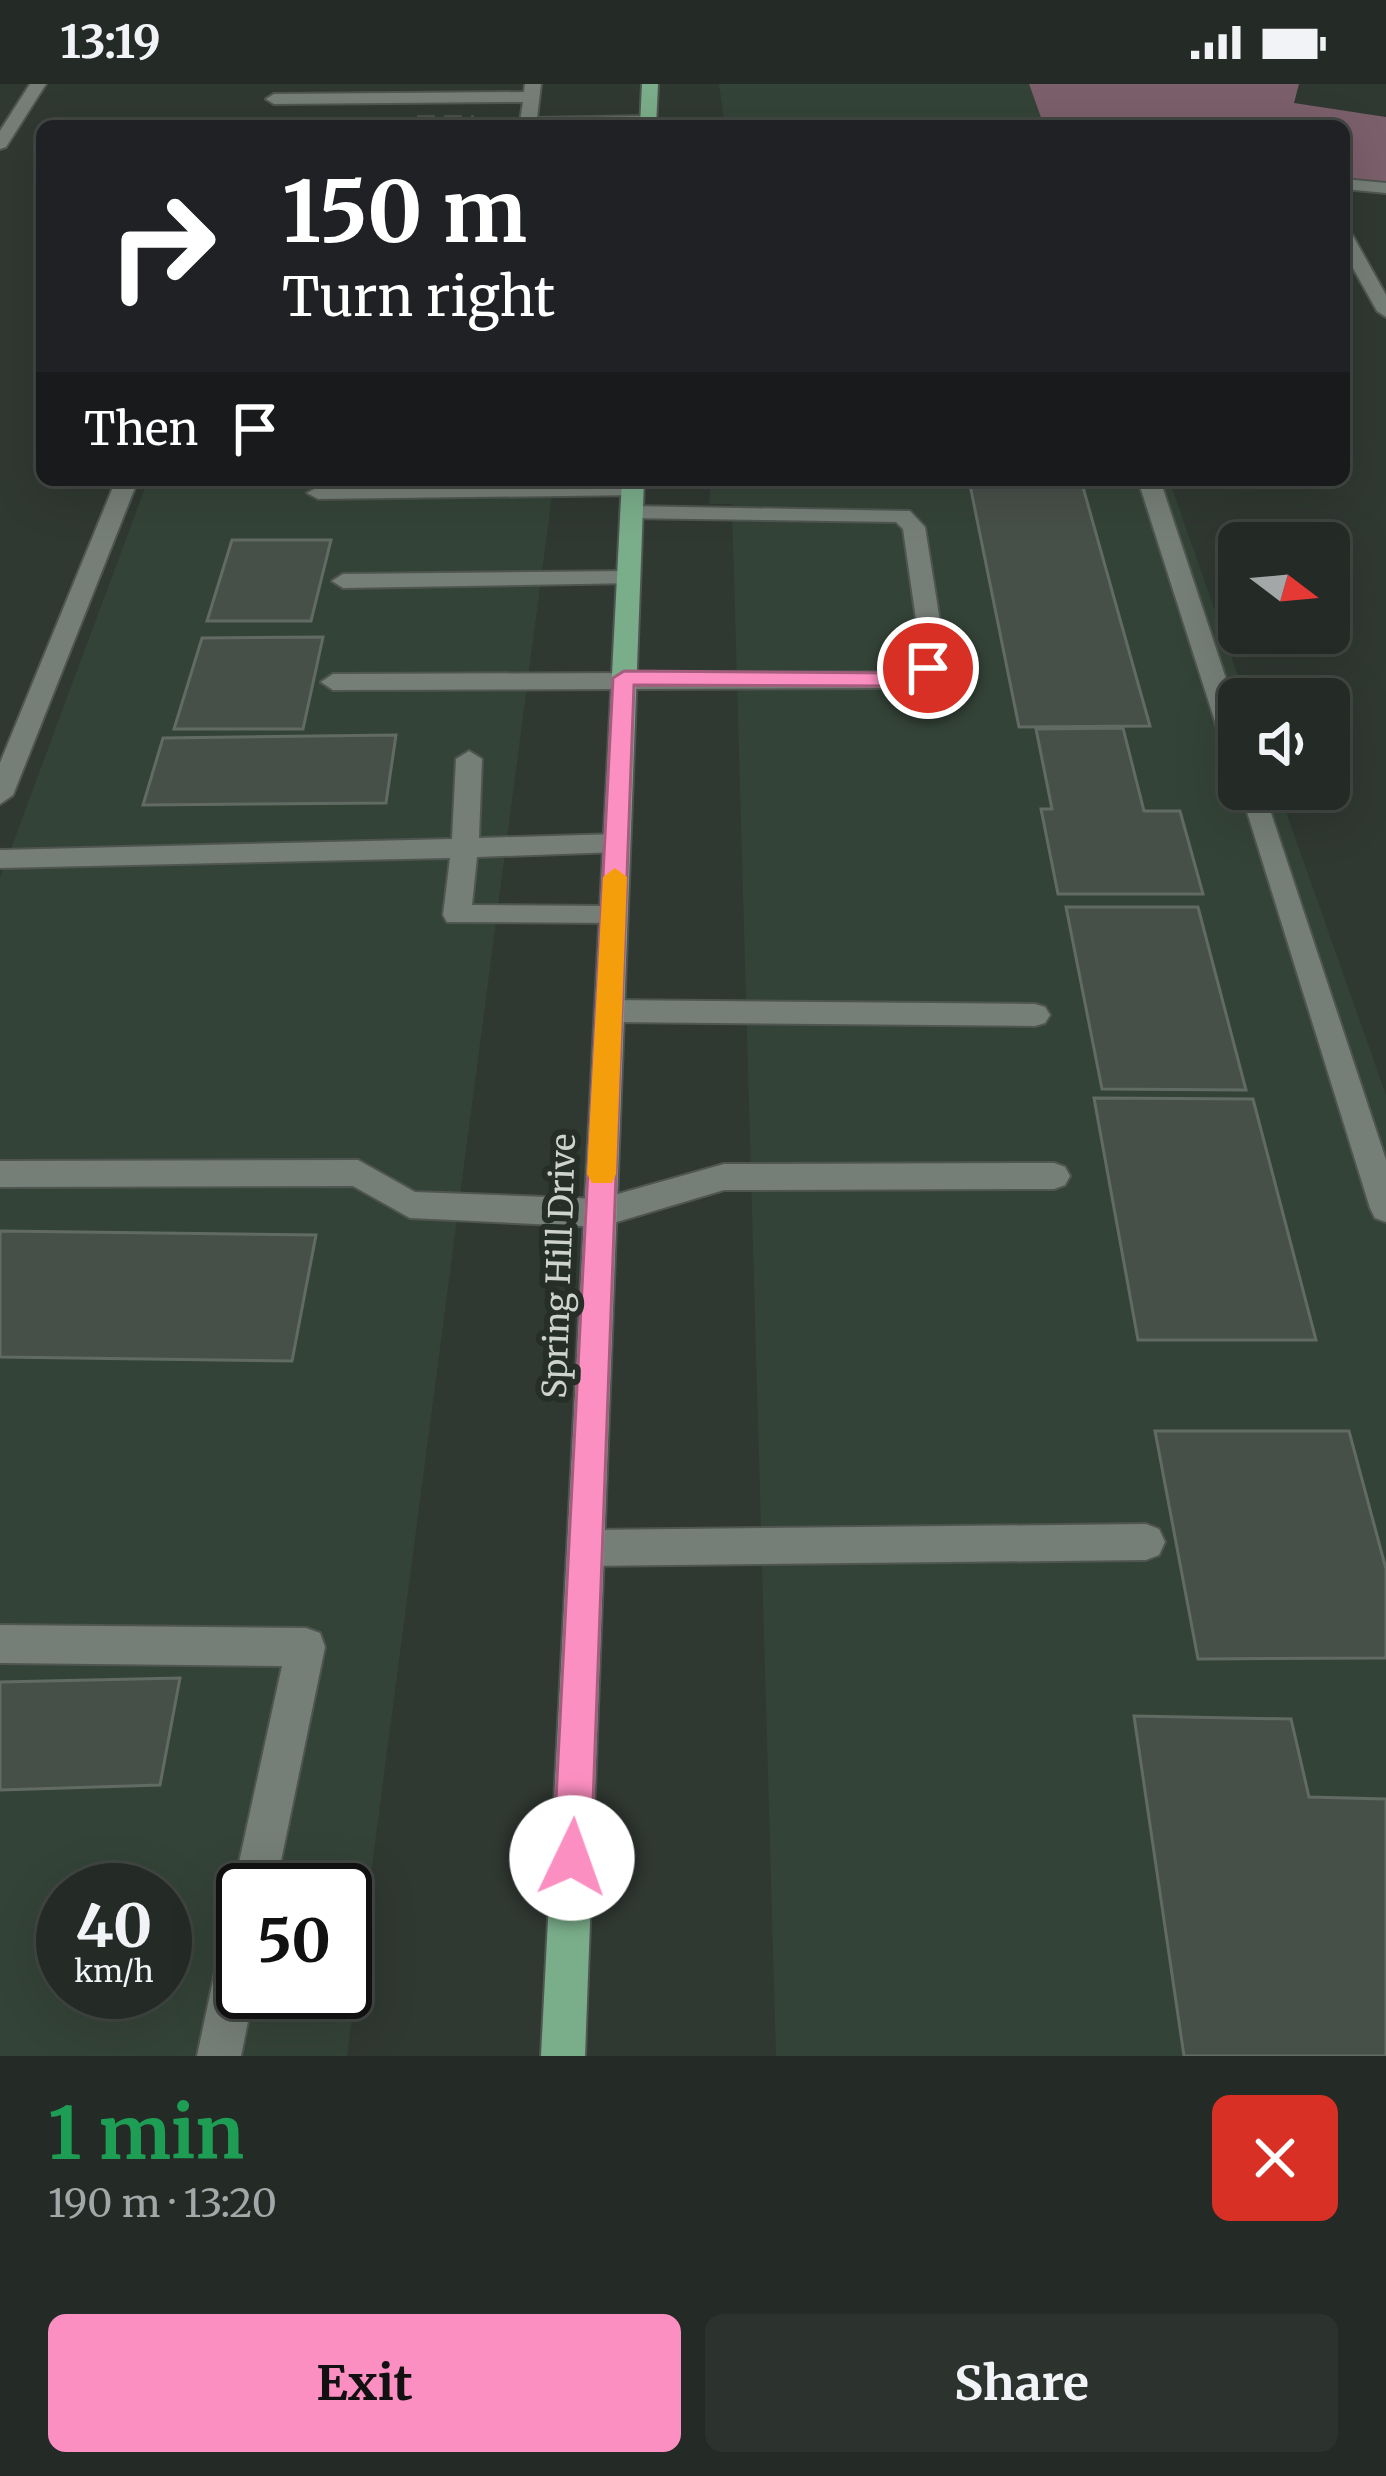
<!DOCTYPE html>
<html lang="en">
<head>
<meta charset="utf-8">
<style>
	:root { --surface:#242a26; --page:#2c322e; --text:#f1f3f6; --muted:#a3a7a7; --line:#414643; --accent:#fc8fc1 }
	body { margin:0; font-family:Merriweather,serif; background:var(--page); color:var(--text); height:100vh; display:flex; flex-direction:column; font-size:45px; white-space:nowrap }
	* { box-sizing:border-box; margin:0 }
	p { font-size:39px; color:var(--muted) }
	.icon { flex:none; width:66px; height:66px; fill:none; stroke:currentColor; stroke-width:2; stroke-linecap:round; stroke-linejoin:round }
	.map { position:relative; height:1972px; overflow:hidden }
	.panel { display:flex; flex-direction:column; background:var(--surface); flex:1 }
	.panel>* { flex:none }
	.hud { position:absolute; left:36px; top:36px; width:1314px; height:366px; border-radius:18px; box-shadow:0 12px 48px #0002,0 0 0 3px var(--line); background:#202124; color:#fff; overflow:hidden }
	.needle { width:78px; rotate:106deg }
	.controls { position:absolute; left:1218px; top:438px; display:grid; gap:24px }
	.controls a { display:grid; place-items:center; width:132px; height:132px; border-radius:18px; background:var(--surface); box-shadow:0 12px 48px #0002,0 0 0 3px var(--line); font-size:60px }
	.speed { position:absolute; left:36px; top:1779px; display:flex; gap:24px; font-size:60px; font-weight:700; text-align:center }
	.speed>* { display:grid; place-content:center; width:156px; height:156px; border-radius:50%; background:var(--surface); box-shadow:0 12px 48px #0002,0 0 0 3px var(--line); line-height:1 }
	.speed small { font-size:30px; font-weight:400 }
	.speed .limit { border:6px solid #111; border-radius:18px; background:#fff; color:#111 }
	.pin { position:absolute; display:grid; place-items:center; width:102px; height:102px; color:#fff; margin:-51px; border:6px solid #fff; border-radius:50%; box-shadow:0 3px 12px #0007 }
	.me { position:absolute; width:132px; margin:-66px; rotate:3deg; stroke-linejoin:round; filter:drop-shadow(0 0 9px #0008) }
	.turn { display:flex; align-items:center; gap:42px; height:252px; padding:0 48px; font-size:54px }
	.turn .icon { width:156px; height:156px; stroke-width:2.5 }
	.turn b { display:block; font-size:84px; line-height:102px }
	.then { display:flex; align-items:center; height:114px; padding:0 48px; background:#0003; gap:24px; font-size:45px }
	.round { display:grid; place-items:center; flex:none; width:126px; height:126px; border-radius:18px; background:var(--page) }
	.overview { display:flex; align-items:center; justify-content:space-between; height:204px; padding:0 48px }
	h1 { font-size:72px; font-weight:700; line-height:90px; color:#1e9e55 }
	.action { display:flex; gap:24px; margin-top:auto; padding:24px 48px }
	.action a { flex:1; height:138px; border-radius:18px; background:var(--accent); color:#111; font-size:48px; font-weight:700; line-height:138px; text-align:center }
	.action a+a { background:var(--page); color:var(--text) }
	.status { display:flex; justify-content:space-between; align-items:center; height:84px; padding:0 60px; background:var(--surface); direction:ltr }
	.status svg { height:33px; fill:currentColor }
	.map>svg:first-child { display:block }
</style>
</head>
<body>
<div class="status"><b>13:19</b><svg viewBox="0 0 49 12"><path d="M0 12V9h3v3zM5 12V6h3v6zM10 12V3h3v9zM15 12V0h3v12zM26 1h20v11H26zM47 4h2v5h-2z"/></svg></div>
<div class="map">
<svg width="1386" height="1972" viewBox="0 0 1386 1972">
	<rect width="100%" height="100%" fill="#303832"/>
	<g fill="#344338" fill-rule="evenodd">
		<path d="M719 0H1029L1044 42H725Z"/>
		<path d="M148 396H554L347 1972H0V794ZM63 1806H165V1908H63ZM243 1806H345V1908H243Z"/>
		<path d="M711 396H1169L1246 615H1239V705H1278L1386 1011V1972H776L732 420H709Z"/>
	</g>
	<path fill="#7b5f6b" d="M1029 0H1299L1294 19 1386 33V101L1344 95V42H1044Z"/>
	<g fill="#474f49" stroke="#616b64" stroke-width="3">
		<path d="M969 396H1081L1150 642 1019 643Z"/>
		<path d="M232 456H331L311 537H207Z"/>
		<path d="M323 553 303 645H174L202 554Z"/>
		<path d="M1123 644 1144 727H1180L1203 810H1058L1041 725H1052L1036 645Z"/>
		<path d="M396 651 386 719 143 721 163 654Z"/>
		<path d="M1066 823H1198L1246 1006 1102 1005Z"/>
		<path d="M1094 1014 1253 1015 1316 1256H1138Z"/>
		<path d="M0 1147 316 1151 292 1277 0 1273Z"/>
		<path d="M1155 1347H1349L1386 1485V1574L1198 1575Z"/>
		<path d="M180 1594 160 1701 0 1706V1598Z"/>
		<path d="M1134 1632 1291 1635 1309 1713 1386 1715V1972H1184Z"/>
	</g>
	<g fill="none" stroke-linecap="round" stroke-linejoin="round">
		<path stroke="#484f4a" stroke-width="18" stroke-dasharray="18 9" stroke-linecap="butt" d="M417 40H474"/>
		<defs>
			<g id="minor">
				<path d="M30 0H46L6 63 0 65V47Z"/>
				<path d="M525 0H541L537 34 649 32 657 37 649 42H467L474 35 520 37 523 18 274 20 266 15 274 10 524 8Z"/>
				<path d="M417 35 424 42H314L322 37Z"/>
				<path d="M1344 95 1386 99V109L1344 105Z"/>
				<path d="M1344 147 1353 152 1386 211V233L1377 227 1344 168Z"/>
				<path d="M116 396H138L13 711 0 720V679Z"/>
				<path d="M1138 396H1160L1239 634V680L1226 672Z"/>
				<path d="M632 400 643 406 640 411 318 415 307 409 318 403Z"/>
				<path d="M631 422 910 427 925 443 944 563 940 584 900 604 333 606 321 598 333 590 897 588 917 580 920 563 903 445 896 438 623 434 620 429Z"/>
				<path d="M629 487 640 494 637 499 343 504 332 497 343 490Z"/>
				<path d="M469 667 482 675 479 754 617 750 630 759 617 768 477 773 472 821 613 822 623 825 627 832 623 839 447 838 443 831 450 774 0 784V766L452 755 456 675Z"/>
				<path d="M1239 702 1263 705 1386 1076V1138L1375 1134 1370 1124Z"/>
				<path d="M610 916 1035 920 1045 923 1050 931 1045 939 1035 942 610 938 600 935 595 927 600 919Z"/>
				<path d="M358 1076 415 1108 600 1115 724 1080 1054 1079 1065 1083 1070 1092 1065 1101 1054 1105 724 1106 600 1143 410 1134 353 1102 0 1103V1077Z"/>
				<path d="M1146 1440 1159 1445 1165 1458 1159 1471 1146 1476 587 1482 574 1477 568 1464 574 1451 587 1446Z"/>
				<path d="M0 1541 306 1544 320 1549 325 1563 275 1806H243V1823L233 1806 282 1582 0 1579Z"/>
				<path d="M243 1837V1908H254L241 1972H197L221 1859 228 1844Z"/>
			</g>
			<g id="major">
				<path d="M642 0H658L656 42H640Z"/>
				<path d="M622 396H644L585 1972H541Z"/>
			</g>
		</defs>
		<use href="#minor" stroke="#4f5550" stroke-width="4"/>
		<use href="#major" stroke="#4f5550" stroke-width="4"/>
		<use href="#minor" fill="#757e77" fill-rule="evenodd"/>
		<use href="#major" fill="#7aad8a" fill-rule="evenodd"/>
	</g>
	<path fill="#fc8fc1" stroke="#a45d7d" stroke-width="3" d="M928 578 936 580V589L900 602 634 601 591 1774 586 1788 572 1793 559 1788 553 1774 613 594 624 587 898 589Z"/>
	<path fill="#f59e0b" d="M615 784 627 793 616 1090 612 1099H592L587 1090 603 793Z"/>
	<g text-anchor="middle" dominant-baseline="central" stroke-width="12" stroke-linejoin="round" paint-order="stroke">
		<g font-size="33" fill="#ced3cf" stroke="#262e28">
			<text transform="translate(559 1182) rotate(-88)">Spring Hill Drive</text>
		</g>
	</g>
</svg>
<div class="controls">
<a><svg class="needle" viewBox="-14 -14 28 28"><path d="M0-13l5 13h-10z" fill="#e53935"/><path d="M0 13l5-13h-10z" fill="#a3a7a7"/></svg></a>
<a><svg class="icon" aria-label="sound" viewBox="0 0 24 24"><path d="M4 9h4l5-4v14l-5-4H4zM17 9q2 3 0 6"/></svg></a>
</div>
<div class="speed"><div>40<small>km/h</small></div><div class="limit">50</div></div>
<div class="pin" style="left:928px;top:584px;background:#d93025"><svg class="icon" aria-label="arrive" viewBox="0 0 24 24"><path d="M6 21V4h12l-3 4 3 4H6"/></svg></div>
<svg class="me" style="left:572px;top:1774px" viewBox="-20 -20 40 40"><circle r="19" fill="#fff"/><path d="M0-13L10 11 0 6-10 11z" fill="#fc8fc1"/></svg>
<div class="hud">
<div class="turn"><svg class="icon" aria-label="right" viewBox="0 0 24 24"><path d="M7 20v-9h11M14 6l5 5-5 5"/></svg><div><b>150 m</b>Turn right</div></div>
<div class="then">Then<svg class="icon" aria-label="arrive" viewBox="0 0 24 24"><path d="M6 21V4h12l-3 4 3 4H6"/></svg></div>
</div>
</div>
<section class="panel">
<div class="overview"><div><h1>1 min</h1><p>190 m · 13:20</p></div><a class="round" style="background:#d93025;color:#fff"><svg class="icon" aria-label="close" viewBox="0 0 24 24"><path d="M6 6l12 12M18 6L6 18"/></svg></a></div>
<div class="action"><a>Exit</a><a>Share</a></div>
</section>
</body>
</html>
